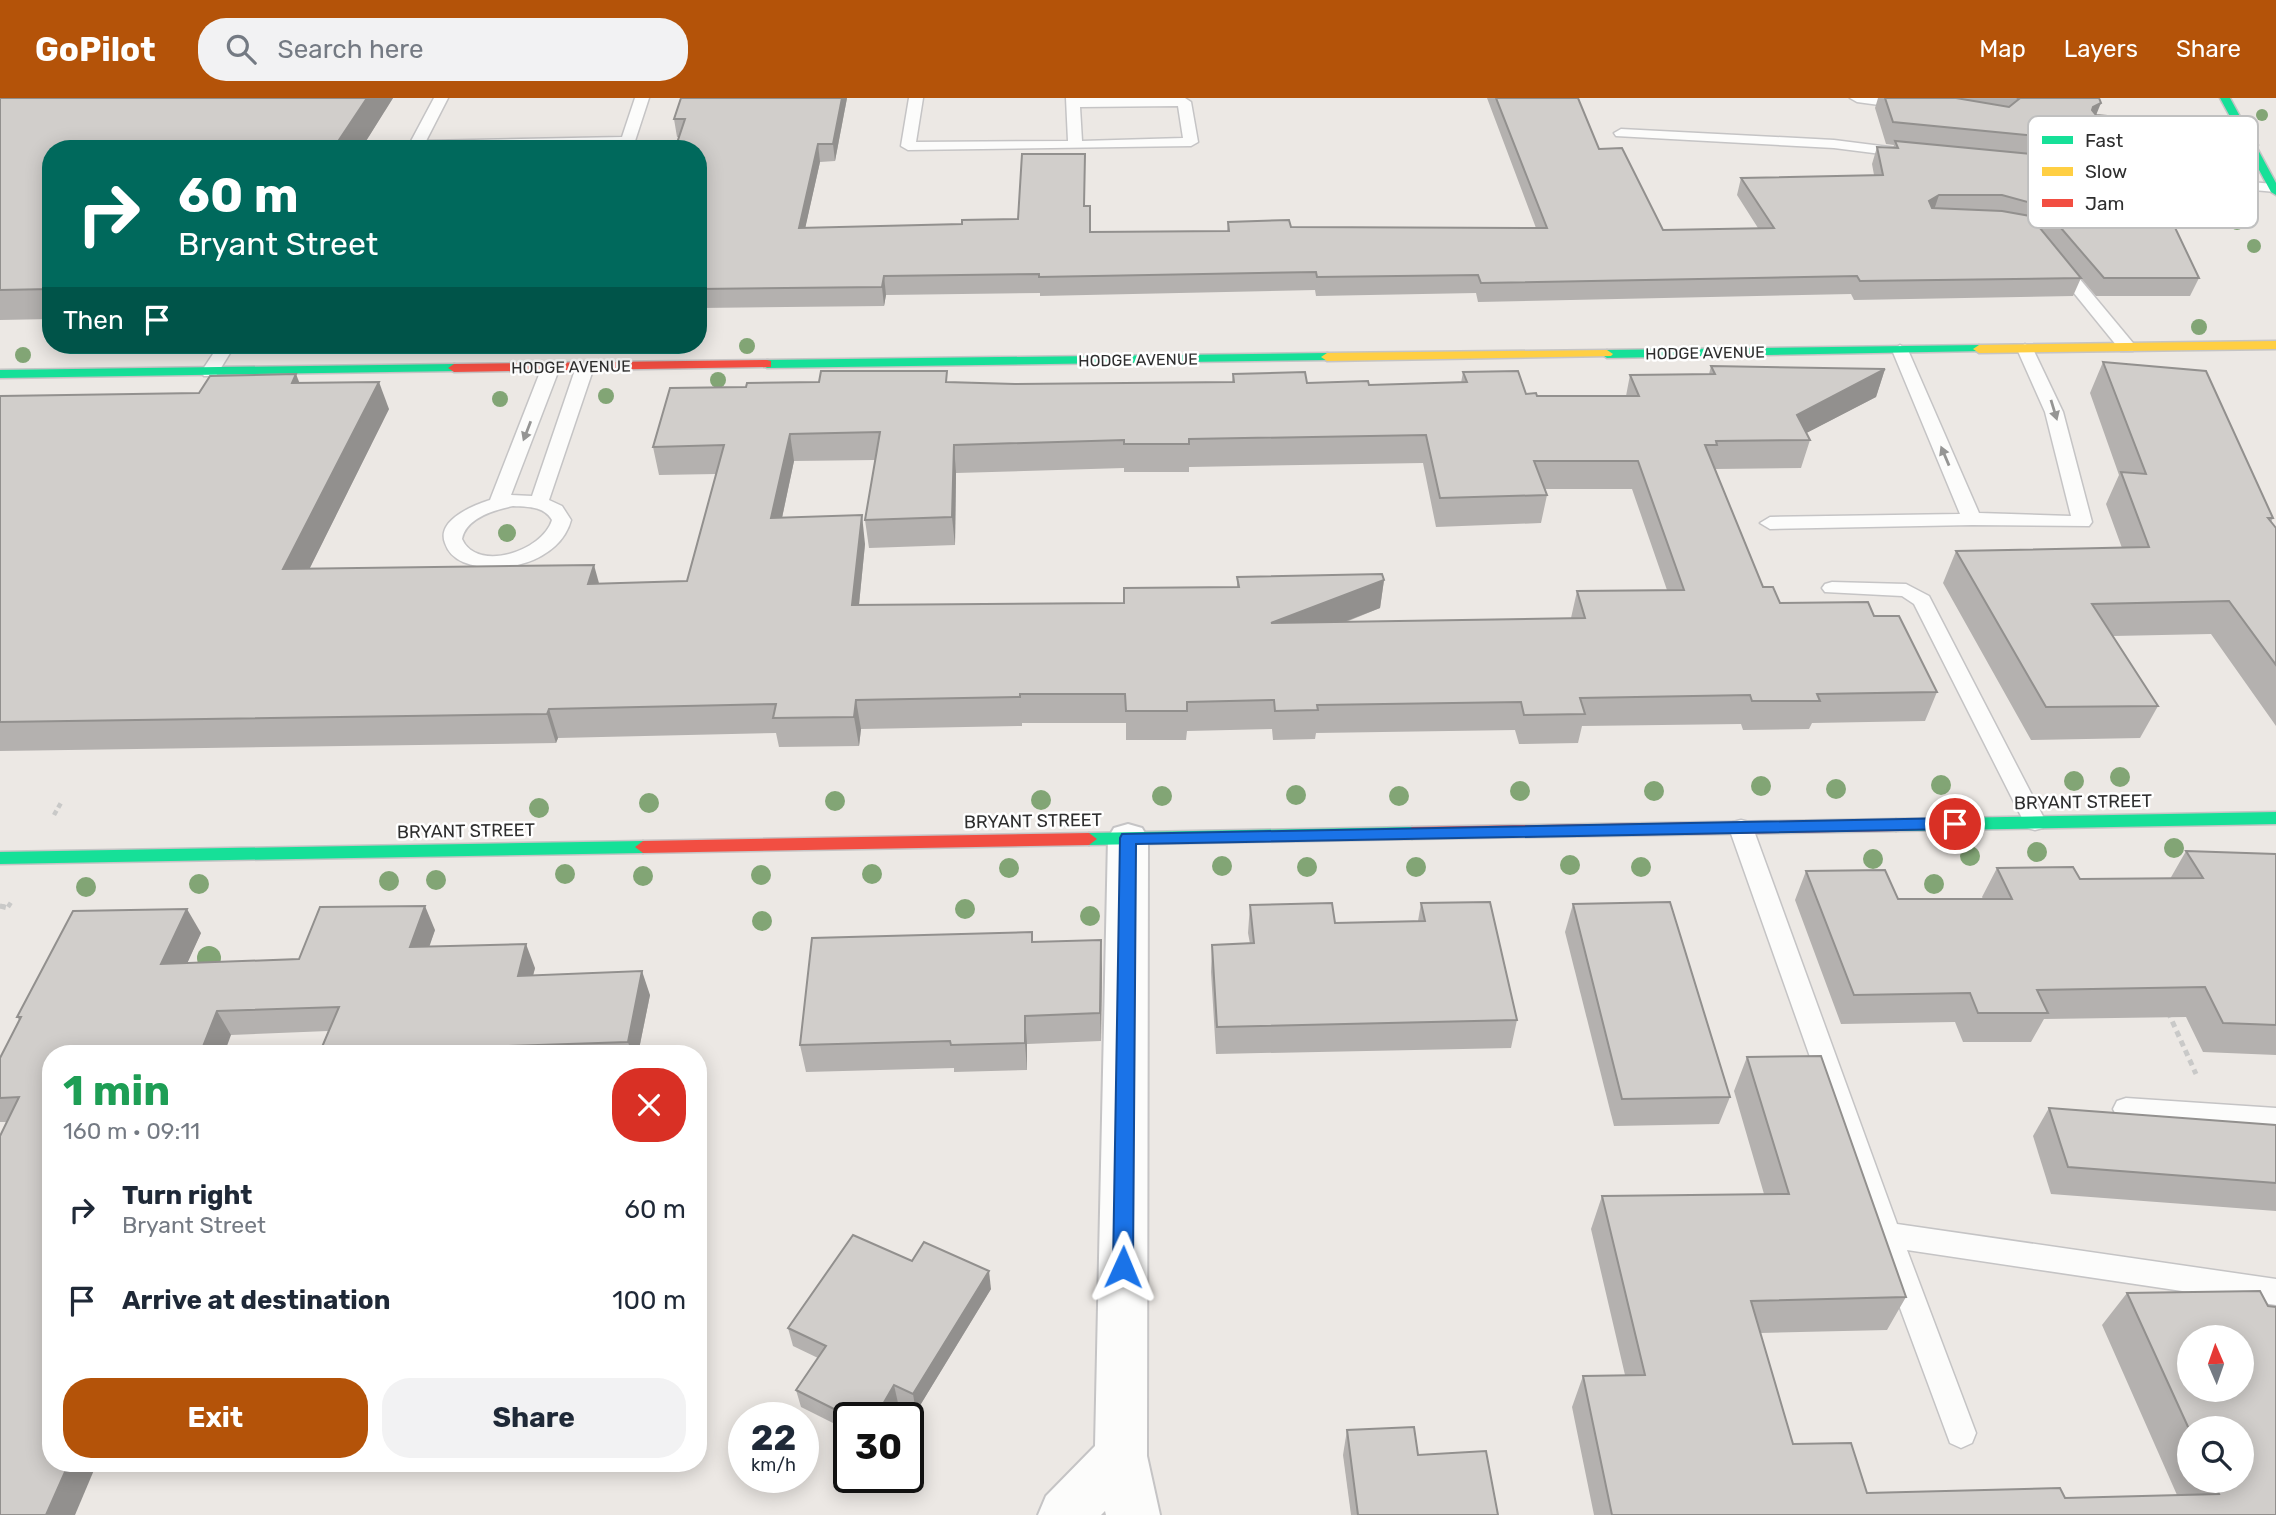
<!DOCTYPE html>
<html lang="en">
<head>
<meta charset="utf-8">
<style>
	:root { --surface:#fff; --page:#f2f2f3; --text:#1f2937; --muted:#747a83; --accent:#b45309 }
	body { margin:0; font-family:Rubik,sans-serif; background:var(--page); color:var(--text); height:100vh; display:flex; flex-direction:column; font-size:26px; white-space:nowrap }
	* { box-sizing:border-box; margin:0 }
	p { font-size:23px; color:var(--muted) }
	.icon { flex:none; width:38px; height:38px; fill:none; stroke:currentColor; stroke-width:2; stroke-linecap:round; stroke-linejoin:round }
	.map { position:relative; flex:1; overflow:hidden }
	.panel { position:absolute; left:42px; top:947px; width:665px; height:427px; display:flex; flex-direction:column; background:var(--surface); border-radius:28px; box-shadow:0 4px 18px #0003 }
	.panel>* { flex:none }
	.hud { position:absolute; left:42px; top:42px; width:665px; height:214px; border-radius:28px; box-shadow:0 4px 18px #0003; background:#00695c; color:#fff; overflow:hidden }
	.needle { width:46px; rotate:358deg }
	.fabs { position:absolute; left:2177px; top:1227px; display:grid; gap:14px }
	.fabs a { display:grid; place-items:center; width:77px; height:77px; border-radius:50%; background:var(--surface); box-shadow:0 4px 18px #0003; font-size:35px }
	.speed { position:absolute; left:728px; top:1304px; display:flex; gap:14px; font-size:35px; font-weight:700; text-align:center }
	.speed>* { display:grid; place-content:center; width:91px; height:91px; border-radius:50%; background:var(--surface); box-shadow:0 4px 18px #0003; line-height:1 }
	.speed small { font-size:18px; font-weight:400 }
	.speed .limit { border:4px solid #111; border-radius:10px; background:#fff; color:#111 }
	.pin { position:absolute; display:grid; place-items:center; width:60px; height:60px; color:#fff; margin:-30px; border:4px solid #fff; border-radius:50%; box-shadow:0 2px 7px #0007 }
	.me { position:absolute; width:77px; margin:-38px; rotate:1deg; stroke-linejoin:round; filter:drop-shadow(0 0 5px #0008) }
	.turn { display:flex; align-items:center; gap:24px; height:147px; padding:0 21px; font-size:32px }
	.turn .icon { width:91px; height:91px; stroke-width:2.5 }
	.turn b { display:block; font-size:49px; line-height:60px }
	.then { display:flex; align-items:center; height:66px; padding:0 21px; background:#0003; gap:14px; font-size:26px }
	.round { display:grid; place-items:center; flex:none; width:74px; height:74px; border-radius:28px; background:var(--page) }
	.headline { display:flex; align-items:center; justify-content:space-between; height:119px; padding:0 21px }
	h1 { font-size:42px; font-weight:700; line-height:52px; color:#1e9e55 }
	.button { display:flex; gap:14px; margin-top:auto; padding:14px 21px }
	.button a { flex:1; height:80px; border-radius:28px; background:var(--accent); color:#fff; font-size:28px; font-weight:700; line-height:80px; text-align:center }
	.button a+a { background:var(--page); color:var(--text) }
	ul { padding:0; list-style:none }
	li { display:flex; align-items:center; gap:21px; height:91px; padding:0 21px }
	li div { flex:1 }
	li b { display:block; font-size:26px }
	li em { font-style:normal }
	header { display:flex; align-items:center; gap:42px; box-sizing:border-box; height:98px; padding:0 35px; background:var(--accent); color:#fff }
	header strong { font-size:33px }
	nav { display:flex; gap:38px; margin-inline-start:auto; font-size:24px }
	.search { width:490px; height:63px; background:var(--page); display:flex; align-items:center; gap:18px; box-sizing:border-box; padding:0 24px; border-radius:28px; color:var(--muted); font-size:26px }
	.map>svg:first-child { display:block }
</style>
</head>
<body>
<header>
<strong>GoPilot</strong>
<div class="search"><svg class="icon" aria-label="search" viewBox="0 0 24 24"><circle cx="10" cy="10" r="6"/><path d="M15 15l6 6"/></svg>Search here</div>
<nav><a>Map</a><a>Layers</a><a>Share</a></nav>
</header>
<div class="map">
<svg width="2276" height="1417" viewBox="0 0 2276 1417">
	<rect width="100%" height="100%" fill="#ece8e4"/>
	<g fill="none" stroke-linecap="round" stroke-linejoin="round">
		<defs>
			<g id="lane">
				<path d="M434 0H448L426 43 622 39 635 0H649L635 43 628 47 400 51 410 45Z"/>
				<path d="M909 0H923L916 44 1068 43 1066 0H1185L1191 4 1198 44 1191 48 908 52 901 48ZM1178 8 1183 40 1082 43 1080 9Z"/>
				<path d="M1850 0H1888L1914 4 1916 7 1909 11 1857 4Z"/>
				<path d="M2093 29 2251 43 2258 47 2251 51 2088 36 2086 33Z"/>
				<path d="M1621 31 1834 42 1905 51 1912 55 1905 59 1834 50 1616 38 1614 35Z"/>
				<path d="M2099 71 2274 86 2276 94 2094 78 2092 75Z"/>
				<path d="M2058 160 2064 162 2133 245 2135 249 2133 253H2121L2052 168 2050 165Z"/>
				<path d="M2025 246 2033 251 2063 314 2092 424 2089 428 1972 427 1770 431 1760 425 1770 419 1960 416 1892 252 1900 247 1908 252 1979 415 2071 418 2045 314 2017 251Z"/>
				<path d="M219 247H235L216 278H204L201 274Z"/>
				<path d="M551 264 560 269 511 397 532 398 576 269 585 264 591 265 594 269 549 402 562 408 571 422C560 464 500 479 463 464 454 460 448 454 445 445 436 422 474 407 490 402L542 269ZM513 408C528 409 544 408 552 422 543 453 477 475 462 441 466 420 494 412 513 408Z"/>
				<path d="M1832 484 1906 486 1929 498 2046 724 2043 730 2035 732 2027 730 2024 724 1914 506 1902 498 1825 494 1822 490 1825 486Z"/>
				<path d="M1741 722 1749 724 1753 730 1897 1126 2276 1181V1207L1907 1152 1976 1335 1972 1345 1961 1350 1950 1345 1873 1137 1729 730 1733 724Z"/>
				<path d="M2126 1000 2276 1010V1032L2126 1022 2117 1019 2113 1011 2117 1003Z"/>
			</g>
			<path id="street" d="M1128 726 1142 730 1148 740 1147 1358 1160 1417H1106L1105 1413 1101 1417H1038L1046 1398 1095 1348 1108 740 1114 730Z"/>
			<g id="fast">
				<path d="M2220 0H2230L2276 85V97L2271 94Z"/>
				<path d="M1979 247 1983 249V253L1607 260 1601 256 1607 252Z"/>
				<path d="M1327 255 1331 256V262L767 270 761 266 767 262Z"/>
				<path d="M454 266 458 267V273L0 280V272Z"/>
				<path d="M2276 714V726L1896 733 1888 727 1896 721Z"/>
				<path d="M1412 729 1420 735 1412 741 1089 747 1081 741 1089 735Z"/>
				<path d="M643 743 651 749 643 755 0 766V754Z"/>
			</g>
			<g id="slow">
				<path d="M2276 243V251L1979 255 1973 251 1979 247Z"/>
				<path d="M1607 252 1613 256 1611 258 1327 263 1321 259 1327 255Z"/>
			</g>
			<g id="jam">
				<path d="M767 262 771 263V269L454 274 448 270 454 266Z"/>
				<path d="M1896 721 1904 727 1896 733 1412 741 1404 735 1412 729Z"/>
				<path d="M1089 735 1097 741 1089 747 643 755 635 749 643 743Z"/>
			</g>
		</defs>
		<use href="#lane" stroke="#c5c4c5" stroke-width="3"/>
		<use href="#street" stroke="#c5c4c5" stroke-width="4"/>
		<use href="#fast" stroke="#c5c4c5" stroke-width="3"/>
		<use href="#slow" stroke="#c5c4c5" stroke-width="3"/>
		<use href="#jam" stroke="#c5c4c5" stroke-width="3"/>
		<g stroke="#c9c9c8" stroke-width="4.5" stroke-dasharray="5 3.5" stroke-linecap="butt">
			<path d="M54 717 62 703"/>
			<path d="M0 808 6 809"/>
			<path d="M8 809 12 803"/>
		</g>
		<g stroke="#c9c9c8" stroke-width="5" stroke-dasharray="6 4.5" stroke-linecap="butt">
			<path d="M0 808 8 810 9 808"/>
			<path d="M2168 914 2196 976"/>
		</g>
		<use href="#lane" fill="#fcfcfb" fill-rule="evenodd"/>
		<use href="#street" fill="#fcfcfb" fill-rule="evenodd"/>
		<use href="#fast" fill="#16e098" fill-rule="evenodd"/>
		<use href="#slow" fill="#ffcf43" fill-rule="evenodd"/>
		<use href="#jam" fill="#f24e42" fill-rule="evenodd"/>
	</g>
	<g fill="#82a575">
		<circle cx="2262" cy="17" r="6"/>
		<circle cx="2237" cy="125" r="7"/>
		<circle cx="2254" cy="148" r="7"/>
		<circle cx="2199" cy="229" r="8"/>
		<circle cx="747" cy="248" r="8"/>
		<circle cx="23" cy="257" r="8"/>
		<circle cx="718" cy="282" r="8"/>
		<circle cx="606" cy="298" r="8"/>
		<circle cx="500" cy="301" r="8"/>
		<circle cx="507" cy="435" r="9"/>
		<circle cx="2120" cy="679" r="10"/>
		<circle cx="2074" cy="683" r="10"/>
		<circle cx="1941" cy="687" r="10"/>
		<circle cx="1761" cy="688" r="10"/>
		<circle cx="1836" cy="691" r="10"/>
		<circle cx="1520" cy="693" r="10"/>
		<circle cx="1654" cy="693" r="10"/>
		<circle cx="1296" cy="697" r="10"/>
		<circle cx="1162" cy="698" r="10"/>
		<circle cx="1399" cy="698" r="10"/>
		<circle cx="1041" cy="702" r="10"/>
		<circle cx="835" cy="703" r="10"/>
		<circle cx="649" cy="705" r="10"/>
		<circle cx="539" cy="710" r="10"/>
		<circle cx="2174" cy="750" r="10"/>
		<circle cx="2037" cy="754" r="10"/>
		<circle cx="1970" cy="758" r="10"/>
		<circle cx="1873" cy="761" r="10"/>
		<circle cx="1570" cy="767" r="10"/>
		<circle cx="1222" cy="768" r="10"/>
		<circle cx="1307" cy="769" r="10"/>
		<circle cx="1416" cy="769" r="10"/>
		<circle cx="1641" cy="769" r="10"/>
		<circle cx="1009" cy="770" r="10"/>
		<circle cx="565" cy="776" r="10"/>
		<circle cx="872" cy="776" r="10"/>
		<circle cx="761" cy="777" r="10"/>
		<circle cx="643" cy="778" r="10"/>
		<circle cx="436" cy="782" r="10"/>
		<circle cx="389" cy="783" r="10"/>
		<circle cx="199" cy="786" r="10"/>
		<circle cx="1934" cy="786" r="10"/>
		<circle cx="86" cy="789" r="10"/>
		<circle cx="965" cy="811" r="10"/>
		<circle cx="1090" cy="818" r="10"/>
		<circle cx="762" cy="823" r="10"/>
		<circle cx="209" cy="860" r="12"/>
	</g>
	<g fill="#b4b1af" fill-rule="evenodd">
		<path d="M0 0H393L361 51H51V221L0 222Z"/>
		<path d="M847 0 835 63 820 64 805 130 962 126 1018 121 1085 56V108L1090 134 1227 133 1228 124 1291 129 1536 130 1487 0H1578L1599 51 1663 132 1758 130 1737 97 1741 80 1874 77 1872 66 1877 49 1893 50 1894 47 1886 46 1875 10 1878 0H2099L2096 17 2120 46 2113 64 2138 94 2199 180 2190 198H2096L2075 173 2081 180 2073 198 1854 202 1851 196 1478 204 1476 195 1316 198 1315 192 1040 198V195L886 197 884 208 698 210V51L679 39H677L674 21Z"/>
		<path d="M2103 264 2273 420 2271 424 2276 430V628L2211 536 2113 538 2158 608 2140 640 2031 642 1943 485 1956 453 2122 450 2106 406 2119 377 2090 295Z"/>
		<path d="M1711 268 1885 271 1876 299 1806 335 1810 342 1801 370 1715 371 1763 489 1780 505 1874 518 1937 594 1925 623 1812 625 1809 631 1743 632 1741 626 1582 628 1578 645 1519 646 1515 632 1316 635 1315 641 1273 642 1272 631 1187 633 1186 642H1126V625H1022V628L861 631 859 648 779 649 776 635 558 640 556 645 0 653V298L199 295 299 285 389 311 309 471 599 486 687 483 716 376 659 377 653 349 948 284 1015 286 1232 284 1233 276 1307 285 1369 287 1461 285 1463 274 1526 296 1537 298H1626L1630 277 1709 276ZM875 362 865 422 869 450 955 447 956 375 1124 370V374H1189V369L1423 365 1436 429 1541 425 1547 397 1544 391H1632L1667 492 1577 493 1571 520 1346 524 1380 510 1384 482 1237 479V489L1124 505 859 507 865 446 782 420 794 363Z"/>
		<path d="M2186 753 2276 756V957L2203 954 2186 919 2044 921 2031 944H1963L1955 924 1841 926 1795 802 1806 773 1898 801H1983L1982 799 1997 770 2080 781H2170Z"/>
		<path d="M1421 805 1517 922 1511 950 1216 956 1211 874 1212 847 1250 846 1248 835 1250 807 1335 825 1418 823Z"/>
		<path d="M1573 806 1730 999 1719 1026 1614 1028 1565 834Z"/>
		<path d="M435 832 429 848 535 870 533 877 650 897 638 956H319L328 933 231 937 51 956 75 1417 7 1024H0V960L19 922 17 919 201 835 187 865 299 861Z"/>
		<path d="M1102 870 1101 943 1027 946V972L954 974V970L806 974 800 947Z"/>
		<path d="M1747 959 1906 1199 1887 1232 1760 1235 1793 1346 1867 1395 2065 1400 2177 1397 2102 1227 2127 1195 2276 1417H1594L1572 1309 1583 1278 1625 1277 1591 1131 1602 1098 1764 1096 1734 993ZM2189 1330 2242 1382H2189Z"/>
		<path d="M2049 1010 2276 1027V1113L2051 1096 2033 1038Z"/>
		<path d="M912 1163 991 1191 916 1314 898 1305 889 1320H849V1333L801 1309 796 1292 818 1260 793 1248 788 1230Z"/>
		<path d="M1347 1332 1418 1357 1498 1417H1351L1343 1357Z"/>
	</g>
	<g fill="#92908e">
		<path d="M367 0H393L361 51H333Z"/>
		<path d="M842 0H847L835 63 833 46Z"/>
		<path d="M2101 5 2092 27 2085 31 2093 9Z"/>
		<path d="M818 46 820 64 801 149 799 130Z"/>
		<path d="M1939 97 1933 115 1929 103Z"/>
		<path d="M884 178 886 197 884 208 882 189Z"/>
		<path d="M1885 271 1876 299 1793 342 1797 317Z"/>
		<path d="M296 276 307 304 292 285Z"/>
		<path d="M379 284 389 311 295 500 283 471Z"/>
		<path d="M790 336 794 363 776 448 771 420Z"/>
		<path d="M954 347 956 375 955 447 952 419Z"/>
		<path d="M862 417 865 446 856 536 852 507Z"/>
		<path d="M594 467 602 496 588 486Z"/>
		<path d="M1384 482 1380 510 1269 553 1271 525Z"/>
		<path d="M856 602 861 631 859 648 854 619Z"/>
		<path d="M549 611 558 640 556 645 547 616Z"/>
		<path d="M425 808 435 832 421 873 410 849Z"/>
		<path d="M187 811 201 835 176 890 161 866Z"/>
		<path d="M1101 842 1102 870 1101 943 1100 915Z"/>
		<path d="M526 846 535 870 527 901 518 878Z"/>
		<path d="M642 873 650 897 638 956H632L628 944Z"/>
		<path d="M217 913 231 937 224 956H200Z"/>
		<path d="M1025 918 1027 946V972L1025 945Z"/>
		<path d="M989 1173 991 1191 916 1314 913 1296Z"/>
		<path d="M894 1287 898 1305 889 1320H875Z"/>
		<path d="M69 1365H97L75 1417H46Z"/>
	</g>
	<g fill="#d1cecb" stroke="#92908e" stroke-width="2" fill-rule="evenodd">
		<path d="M0 0H367L333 51H51V191L0 192Z"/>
		<path d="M681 0H842L833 46H818L799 130 962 126V122L1018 121 1022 56H1085L1084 108H1090V134L1229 133 1228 124 1289 122 1291 129 1547 130 1496 0H1578L1599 51 1622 50 1663 132 1774 130 1741 80 1883 77 1877 49 1898 50 1895 43 2124 65 2138 94 2159 96 2199 180H2104L2042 108 2002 97H1939L1929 103 1932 110 2002 113 2030 118 2081 180 1860 183 1857 178 1481 185 1478 177 1317 179 1316 174 1039 179V176L884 178 882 189 698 191V51H675L685 21H674Z"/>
		<path d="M1885 0H1956L2009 9 2019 1 2017 0H2099L2101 5 2093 9 2092 12 2096 17 2107 18 2120 46 1893 24Z"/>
		<path d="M2103 264 2206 273 2273 420H2268L2276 430V567L2229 503 2092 506 2158 608 2046 609 1956 453 2149 449 2121 374 2146 376Z"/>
		<path d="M1711 268 1885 271 1797 317 1810 342 1716 343 1717 347H1705L1763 489H1773L1780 505 1868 504 1874 518H1899L1937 594 1817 596 1820 603H1752L1750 597 1580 600 1585 616 1524 617 1521 604 1317 607 1318 612 1275 613 1274 602 1187 604V613H1126L1125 596H1020V599L856 602 854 619 773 620 776 606 549 611 547 616 0 624V298L199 295 210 278 296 276 292 285 379 284 283 471 594 467 588 486 687 483 724 347 653 349 670 290 746 289 747 285 819 284 821 273H947L946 284 1015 286 1234 284 1233 276 1305 274 1307 285 1368 283 1369 287 1467 284 1463 274 1518 273 1526 296 1536 295 1537 298H1639L1630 277 1715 276ZM880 334 865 422 952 419 954 347 1124 342V346H1189V341L1426 337 1440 400 1547 397 1534 363H1638L1684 492 1577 493 1585 520 1271 525 1384 482 1382 476 1237 479 1239 489 1124 490V505L852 507 862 417 771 420 790 336Z"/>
		<path d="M2186 753 2276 756V927L2223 925 2205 889 2037 892 2048 915H1978L1970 895 1854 897 1806 773 1885 772 1898 801H2012L1997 770 2073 769 2080 781 2203 780Z"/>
		<path d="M1490 804 1517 922 1217 929 1212 847 1254 845 1250 807 1332 805 1335 825 1425 823 1421 805Z"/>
		<path d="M1670 804 1730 999 1622 1001 1573 806Z"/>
		<path d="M425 808 410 849 526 846 518 878 642 873 628 944 507 948 505 956H319L339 909 217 913 200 956H51V1123L50 1126H51V1365H69L46 1417H0V1038L19 999 0 1000V960L21 919H17L73 813 187 811 161 866 299 861 320 809Z"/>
		<path d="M1032 834V844L1101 842 1100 915 1025 918V945L951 947 950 943 800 947 812 840Z"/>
		<path d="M1821 958 1906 1199 1751 1203 1793 1346 1851 1345 1867 1395 2060 1390 2065 1400 2219 1396 2213 1382H2242V1330H2189V1331L2127 1195 2260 1193 2268 1208 2276 1209V1417H1612L1583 1278 1645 1277 1602 1098 1789 1096 1747 959ZM2189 1239H2242V1292H2189Z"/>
		<path d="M2049 1010 2276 1027V1085L2068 1069Z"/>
		<path d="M853 1137 912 1163 924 1144 989 1173 913 1296 894 1287 875 1320H852L796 1292 826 1248 788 1230Z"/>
		<path d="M1414 1329 1418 1357 1486 1353 1498 1417H1358L1347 1332Z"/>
	</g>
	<defs><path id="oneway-solid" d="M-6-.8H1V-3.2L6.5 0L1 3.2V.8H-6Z" transform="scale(1.75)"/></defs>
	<g fill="#959594">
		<use href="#oneway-solid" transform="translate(2054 312) rotate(73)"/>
		<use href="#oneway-solid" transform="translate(527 333) rotate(111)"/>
		<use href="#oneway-solid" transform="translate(1945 358) rotate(-113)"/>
	</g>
	<path fill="#1a73e8" stroke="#114b97" stroke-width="2" d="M1955 720 1963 726 1955 731 1136 746 1133 1169 1130 1175 1123 1178 1116 1175 1113 1169 1120 740 1122 736Z"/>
	<g text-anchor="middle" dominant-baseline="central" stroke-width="5" stroke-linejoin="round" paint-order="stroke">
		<g font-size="16" fill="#2e2e2e" stroke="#fff">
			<text transform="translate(1705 255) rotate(-1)">HODGE AVENUE</text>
			<text transform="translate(1138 262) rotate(-1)">HODGE AVENUE</text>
			<text transform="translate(571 269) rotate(-1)">HODGE AVENUE</text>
		</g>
		<g font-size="18" fill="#2e2e2e" stroke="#fff">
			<text transform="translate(2083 704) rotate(-1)">BRYANT STREET</text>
			<text transform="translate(1033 723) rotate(-1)">BRYANT STREET</text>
			<text transform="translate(466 733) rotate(-1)">BRYANT STREET</text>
		</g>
	</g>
	<rect x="2028" y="18" width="230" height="112" rx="10" fill="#fff" stroke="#c0c0c0" stroke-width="2"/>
	<rect x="2042" y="38" width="31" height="8" fill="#16e098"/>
	<rect x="2042" y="69" width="31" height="9" fill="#ffcf43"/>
	<rect x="2042" y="101" width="31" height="8" fill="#f24e42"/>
	<g font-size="19" fill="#2e2e2e">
		<text x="2085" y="49">Fast</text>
		<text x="2085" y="80">Slow</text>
		<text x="2085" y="112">Jam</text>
	</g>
</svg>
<div class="fabs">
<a><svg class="needle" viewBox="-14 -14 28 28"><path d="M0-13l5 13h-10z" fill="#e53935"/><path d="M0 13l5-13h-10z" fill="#747a83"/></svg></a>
<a><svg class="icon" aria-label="search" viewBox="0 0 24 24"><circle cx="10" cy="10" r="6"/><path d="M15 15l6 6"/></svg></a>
</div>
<div class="speed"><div>22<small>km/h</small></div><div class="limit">30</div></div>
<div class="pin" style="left:1955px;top:726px;background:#d93025"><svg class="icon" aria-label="arrive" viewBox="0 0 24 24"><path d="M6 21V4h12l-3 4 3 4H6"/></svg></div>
<svg class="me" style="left:1123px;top:1169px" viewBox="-20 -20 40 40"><path d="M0-17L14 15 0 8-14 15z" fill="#1a73e8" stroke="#fff" stroke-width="4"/></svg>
<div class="hud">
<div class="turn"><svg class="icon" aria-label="right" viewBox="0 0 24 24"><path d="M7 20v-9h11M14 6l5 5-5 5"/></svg><div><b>60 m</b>Bryant Street</div></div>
<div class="then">Then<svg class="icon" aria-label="arrive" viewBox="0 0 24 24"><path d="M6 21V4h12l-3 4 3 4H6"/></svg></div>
</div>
<section class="panel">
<div class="headline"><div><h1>1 min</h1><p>160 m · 09:11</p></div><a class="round" style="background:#d93025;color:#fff"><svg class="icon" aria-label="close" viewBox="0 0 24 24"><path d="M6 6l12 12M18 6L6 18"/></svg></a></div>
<ul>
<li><svg class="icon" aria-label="right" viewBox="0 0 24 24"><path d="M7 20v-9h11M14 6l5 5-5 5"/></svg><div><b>Turn right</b><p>Bryant Street</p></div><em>60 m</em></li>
<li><svg class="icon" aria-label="arrive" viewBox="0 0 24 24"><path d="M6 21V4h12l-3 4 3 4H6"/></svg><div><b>Arrive at destination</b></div><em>100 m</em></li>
</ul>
<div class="button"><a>Exit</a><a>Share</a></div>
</section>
</div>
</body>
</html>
